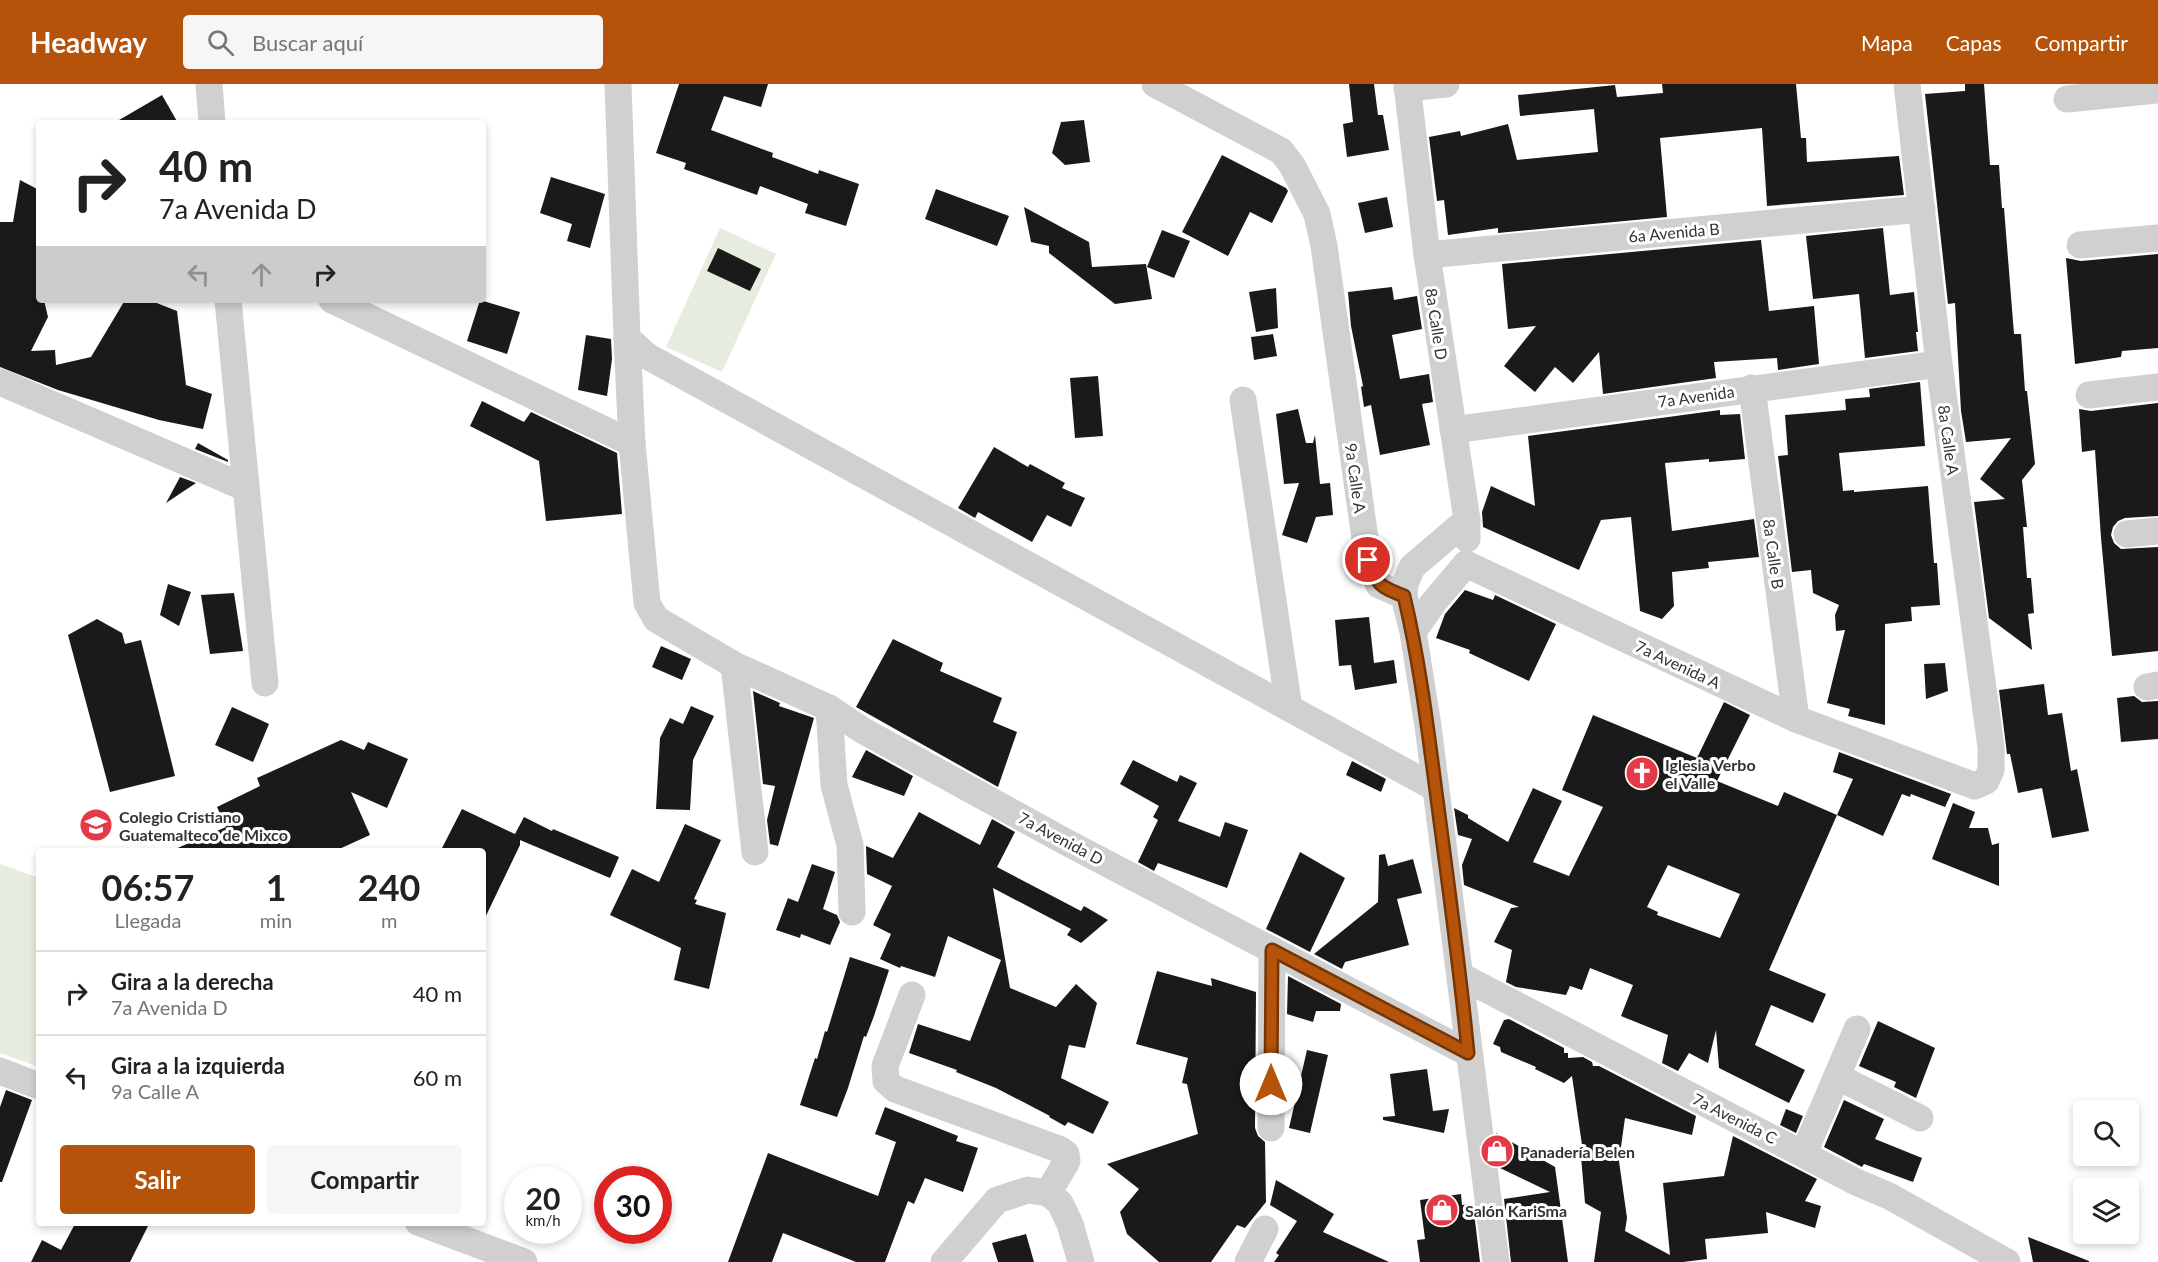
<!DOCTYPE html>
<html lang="es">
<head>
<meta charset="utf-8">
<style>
	:root { --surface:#fff; --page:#f6f6f6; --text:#222; --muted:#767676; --line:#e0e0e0; --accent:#b45309 }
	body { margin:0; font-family:Lato,sans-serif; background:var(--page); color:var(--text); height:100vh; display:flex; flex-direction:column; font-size:22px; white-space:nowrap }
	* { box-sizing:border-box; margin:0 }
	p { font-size:20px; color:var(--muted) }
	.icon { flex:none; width:33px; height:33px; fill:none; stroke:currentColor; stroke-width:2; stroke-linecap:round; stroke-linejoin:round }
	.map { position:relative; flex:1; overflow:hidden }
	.drawer { position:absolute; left:36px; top:764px; width:450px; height:378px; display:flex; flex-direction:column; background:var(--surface); border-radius:6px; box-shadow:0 3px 9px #0003 }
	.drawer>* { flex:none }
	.banner { position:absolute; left:36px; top:36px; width:450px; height:183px; border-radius:6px; box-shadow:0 3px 9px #0003; background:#fff; color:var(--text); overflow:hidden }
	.buttons { position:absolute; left:2073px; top:1016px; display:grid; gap:12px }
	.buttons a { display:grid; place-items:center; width:66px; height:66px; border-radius:6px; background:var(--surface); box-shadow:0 3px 9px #0003; font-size:30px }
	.speed { position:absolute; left:504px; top:1082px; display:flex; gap:12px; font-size:30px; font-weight:700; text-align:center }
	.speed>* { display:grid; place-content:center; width:78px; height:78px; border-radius:50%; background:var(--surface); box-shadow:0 3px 9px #0003; line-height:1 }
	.speed small { font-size:15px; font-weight:400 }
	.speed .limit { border:9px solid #d22; background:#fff; color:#111 }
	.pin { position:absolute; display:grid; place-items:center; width:51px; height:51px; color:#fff; margin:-26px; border:3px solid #fff; border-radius:50%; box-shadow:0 2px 6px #0007 }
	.me { position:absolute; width:66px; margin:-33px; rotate:0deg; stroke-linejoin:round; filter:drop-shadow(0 0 4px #0008) }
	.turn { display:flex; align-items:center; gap:21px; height:126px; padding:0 24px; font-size:27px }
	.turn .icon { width:78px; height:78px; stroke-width:2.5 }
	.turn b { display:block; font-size:42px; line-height:51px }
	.lanes { display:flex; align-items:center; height:57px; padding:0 24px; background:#0003; justify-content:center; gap:30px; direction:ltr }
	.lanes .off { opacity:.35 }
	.eta { display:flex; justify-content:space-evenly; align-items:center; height:102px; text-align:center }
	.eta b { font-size:36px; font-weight:700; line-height:42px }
	.cta { display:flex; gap:12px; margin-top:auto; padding:12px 24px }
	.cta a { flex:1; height:69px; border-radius:6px; background:var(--accent); color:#fff; font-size:24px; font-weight:700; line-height:69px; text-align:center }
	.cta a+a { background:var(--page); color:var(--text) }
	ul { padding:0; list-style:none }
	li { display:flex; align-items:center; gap:18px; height:84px; padding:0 24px; border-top:2px solid var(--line) }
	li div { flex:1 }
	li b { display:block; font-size:22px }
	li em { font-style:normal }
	header { display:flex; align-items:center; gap:36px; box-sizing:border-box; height:84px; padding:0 30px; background:var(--accent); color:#fff }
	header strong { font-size:28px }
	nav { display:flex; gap:33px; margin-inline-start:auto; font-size:21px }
	.search { width:420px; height:54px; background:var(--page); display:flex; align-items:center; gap:15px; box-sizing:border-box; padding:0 21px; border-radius:6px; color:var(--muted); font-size:22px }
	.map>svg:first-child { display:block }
</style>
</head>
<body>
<header>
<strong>Headway</strong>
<div class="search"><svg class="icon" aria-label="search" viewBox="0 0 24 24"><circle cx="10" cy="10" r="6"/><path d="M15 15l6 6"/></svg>Buscar aquí</div>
<nav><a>Mapa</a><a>Capas</a><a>Compartir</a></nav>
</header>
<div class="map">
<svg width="2158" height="1178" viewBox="0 0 2158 1178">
	<rect width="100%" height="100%" fill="#fff"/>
	<g fill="#e6ecdf">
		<path d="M720 144 776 170 722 288 666 263Z"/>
		<path d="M0 780 39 794V983L0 969Z"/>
	</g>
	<g fill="#1a1a1a" fill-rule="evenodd">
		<path d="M679 0H768L761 23 724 12 711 46 773 69 772 73 818 90 819 86 859 100 846 142 805 129 808 120 760 102 757 111 684 85 686 79 656 69Z"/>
		<path d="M1349 0H1374L1378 31H1383L1389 66 1347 73 1343 40 1353 38Z"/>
		<path d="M1662 0H1796L1801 54H1806L1807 78 1899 72 1904 111 1767 122 1762 44 1660 54 1667 133 1498 149V144L1448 151 1444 116 1437 117 1429 53 1460 47 1461 52 1508 40 1517 76 1598 68 1594 25 1520 32 1518 11 1615 1 1617 13 1663 9Z"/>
		<path d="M1965 0H1984L1990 81H1999L2002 124H2004L2014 250H2021L2025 307H2027L2035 380 2022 396 2027 443H2023L2027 494H2031L2034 529 2028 530 2032 566 1989 534 1974 418 2005 415 1980 395 2011 354 1966 358 1961 327 1955 219 1948 220 1925 10 1965 7Z"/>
		<path d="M162 11 178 39H114Z"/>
		<path d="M1084 36 1090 78 1065 81 1052 69 1061 38Z"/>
		<path d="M1222 71 1286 104 1288 107 1272 139 1250 128 1228 172 1182 148Z"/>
		<path d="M551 93 605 110 590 164 567 157 572 140 540 129Z"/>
		<path d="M20 96 39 106V216H44L48 233 31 267 55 266 56 281 91 273 125 216H149L177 227 186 301 212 310 203 345 159 336 58 306 0 283V138H13Z"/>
		<path d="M936 105 1009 132 997 162 925 135Z"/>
		<path d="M1387 113 1393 143 1365 149 1358 119Z"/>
		<path d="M1024 123 1089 158 1092 183 1146 180 1152 215 1115 220 1049 169V162L1031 158Z"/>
		<path d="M1883 144 1890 211 1914 208 1918 248H1916L1918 267 1865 274 1859 210 1813 215 1806 152Z"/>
		<path d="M1162 146 1190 157 1174 194 1147 183Z"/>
		<path d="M1761 156 1769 227 1814 222 1819 280 1778 286 1777 274 1714 278 1716 294 1603 310 1599 268 1573 299 1555 283 1535 308 1504 282 1536 242 1508 245 1502 180Z"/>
		<path d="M718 164 761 185 750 207 707 187Z"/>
		<path d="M2158 170V264L2122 267 2121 273 2075 280 2066 174 2081 177Z"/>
		<path d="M1392 203 1394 216 1417 212 1422 245 1392 251 1400 295 1429 290 1433 318 1422 320 1430 361 1380 371 1371 321 1364 323 1361 303 1363 302 1351 242 1348 208Z"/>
		<path d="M1276 204 1278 244 1256 248 1249 208Z"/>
		<path d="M480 216 520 228 507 270 467 257Z"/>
		<path d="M1273 250 1277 272 1254 276 1251 253Z"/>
		<path d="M586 251 611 255 612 275 607 312 578 306Z"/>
		<path d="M1098 292 1103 352 1075 354 1070 294Z"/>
		<path d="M1920 298 1925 362 1839 369 1843 407 1854 406V408L1928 402 1934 479H1937L1940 521 1911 523 1912 537 1885 540V641L1848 632 1850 625 1827 619 1845 546 1836 547 1835 531 1839 521 1813 509 1811 486 1792 488 1778 372 1788 371 1785 331 1846 326 1845 315 1870 313 1869 305Z"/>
		<path d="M482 317 524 338 531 328 617 369 622 430 546 437 539 377 470 342Z"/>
		<path d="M2158 319V432L2125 434 2118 437 2113 443 2111 451 2114 459 2121 465 2158 463V567L2112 572 2101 454 2095 366 2082 368 2079 325 2091 327Z"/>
		<path d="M1298 325 1306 359H1313L1315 351 1320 400 1330 399 1333 431 1316 433 1307 459 1282 451 1299 399 1284 400 1276 330Z"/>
		<path d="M1720 326V331L1740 330 1745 375 1709 378V375L1665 379 1672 447 1754 435 1759 473 1708 478 1709 484 1672 488 1674 522 1662 535 1640 527 1631 433 1601 436 1579 486 1483 443 1482 428 1491 402 1535 422 1528 352Z"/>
		<path d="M198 359 228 376V378L195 365Z"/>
		<path d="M994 363 1028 383 1030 380 1065 399 1062 404 1085 414 1071 443 1047 431 1032 458 978 428 975 434 958 424Z"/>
		<path d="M180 393 196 399 166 419Z"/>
		<path d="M168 500 191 508 179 542 160 531Z"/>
		<path d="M1465 506 1493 516 1495 511 1556 540 1529 597 1469 569 1470 566 1436 554 1445 530Z"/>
		<path d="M234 509 243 567 210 570 201 511Z"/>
		<path d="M1369 533 1374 579 1394 576 1397 599 1355 606 1351 581 1339 582 1335 536Z"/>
		<path d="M97 535 122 549 125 560 141 556 175 692 110 708 68 551Z"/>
		<path d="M893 555 943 579 940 587 1002 614 993 638 1017 648 998 703 856 623Z"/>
		<path d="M661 562 691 575 682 596 652 583Z"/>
		<path d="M1945 579 1948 607 1926 615 1924 580Z"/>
		<path d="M2044 600 2048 631 2062 629 2071 687 2077 685 2089 747 2052 754 2042 704 2018 709 2010 670H2007L1999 606Z"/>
		<path d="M753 607 780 619 779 622 814 634 778 762 770 760 767 736 775 702 763 700Z"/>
		<path d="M2134 612 2142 618 2158 617V655L2121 658 2117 614Z"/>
		<path d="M1724 618 1750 631 1717 697 1778 722 1784 708 1837 731 1769 886 1826 910 1813 939 1771 921 1755 961 1805 986 1789 1019 1719 984 1716 946 1708 979 1689 969 1678 987 1662 979 1668 951 1621 932 1633 901 1590 884 1582 906 1570 902 1566 911 1516 903 1506 898 1512 866 1494 858 1511 824 1519 823 1464 801 1462 781 1472 755 1458 751 1454 724 1468 731V734L1508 758 1533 704 1562 717 1533 778 1569 792 1603 723 1562 706 1593 631 1697 674ZM1668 781 1740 810 1720 854 1657 831 1658 828 1647 823Z"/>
		<path d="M691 622 714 632 693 676 690 726 656 725 660 654 670 634 683 640Z"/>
		<path d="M232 623 269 640 253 678 215 661Z"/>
		<path d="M341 656 364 666 368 658 408 675 387 724 351 708 370 751 337 766H173L226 743 217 723 260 702 257 694Z"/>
		<path d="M866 666 913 692 904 712 852 693Z"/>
		<path d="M1839 668 1951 710 1945 723 1911 710 1910 713 1902 710 1883 752 1837 731 1853 695 1833 688Z"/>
		<path d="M1133 676 1177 698 1180 691 1197 699 1178 737 1220 753 1225 738 1248 746 1227 804 1158 779 1154 787 1138 778 1158 736 1153 733 1159 722 1120 700Z"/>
		<path d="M1352 677 1386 695 1381 708 1346 691Z"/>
		<path d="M1953 719 1975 728 1969 744H1988L1992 761 1999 759V802L1932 775Z"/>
		<path d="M462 725 515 750 524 733 552 747 553 745 619 773 610 794 520 756V761L483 838V766H441Z"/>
		<path d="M919 728 980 761 992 735 1015 748 997 783 1081 827 1084 822 1108 836 1081 859 1067 851 1071 845 993 804 1010 904 1056 923 1076 900 1097 919 1085 964 1069 961 1061 994 1109 1018 1093 1050 1068 1038 1065 1042 1049 1033 1050 1032 996 1004 956 988 957 986 909 969 918 940 970 957 1001 876 948 852 935 893 901 882 900 884 880 875 891 850 873 841 892 802 867 790 866 762 893 774Z"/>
		<path d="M685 740 721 756 694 815 697 816 695 820 726 829 709 905 674 896 681 864 610 831 632 785 659 798Z"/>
		<path d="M1300 768 1345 794 1310 868 1266 845Z"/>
		<path d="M1385 770 1388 782 1413 775 1422 809 1397 815 1409 861 1345 878 1342 885 1314 870 1378 818 1379 771Z"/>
		<path d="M812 780 835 788 823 825 837 831 840 838 830 861 801 850 800 854 776 846 788 814 798 818Z"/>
		<path d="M850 873 889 886 874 932 866 953 864 952 848 1004 837 1033 800 1021 815 974 817 975 825 947 827 948Z"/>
		<path d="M1157 887 1212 902 1211 894 1256 908 1255 1044 1258 1052 1265 1058 1266 1118 1245 1144 1237 1141 1211 1178H1159L1127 1150 1120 1128 1139 1105 1107 1080 1198 1050 1187 1000 1182 999 1188 974 1136 960Z"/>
		<path d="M1288 892 1341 920 1340 927H1316L1313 938 1287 930Z"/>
		<path d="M1509 935 1564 964V969H1568V974L1583 973 1592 978 1593 982H1599L1696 1032 1692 1051 1625 1034 1619 1077 1627 1134 1625 1147 1670 1171 1663 1099 1724 1092 1733 1052 1817 1095 1805 1117 1821 1122 1815 1144 1766 1128 1768 1149 1705 1155 1707 1175 1683 1178H1594L1601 1128 1585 1119 1580 1061H1582L1572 992 1564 999 1535 985 1536 983 1501 968 1500 963 1493 960 1504 936Z"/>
		<path d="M1878 937 1935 964 1916 1014 1894 1003 1896 998 1859 982Z"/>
		<path d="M1307 966 1328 971 1310 1049 1289 1044Z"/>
		<path d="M1427 985 1433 1027 1449 1025 1444 1049 1383 1036V1033L1395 1032 1390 990Z"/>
		<path d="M6 1006 32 1016 2 1098H0V1023Z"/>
		<path d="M1844 1016 1884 1035 1875 1055 1922 1074 1913 1098 1864 1080 1862 1083 1824 1063Z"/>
		<path d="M885 1023 958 1052 956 1057 978 1064 963 1108 925 1094 914 1120 908 1117 885 1178H856L783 1149 772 1178H728L768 1069 878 1112 896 1058 875 1050Z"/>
		<path d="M1786 1025 1803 1032 1796 1049 1780 1041Z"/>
		<path d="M1496 1049 1555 1083 1568 1178H1511L1504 1115 1550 1108 1500 1084Z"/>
		<path d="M1276 1096 1334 1130 1323 1148 1389 1178H1274L1279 1171 1276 1169 1297 1137 1270 1121Z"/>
		<path d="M1461 1110 1462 1121 1473 1120 1480 1178H1420L1417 1156 1425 1155 1420 1116Z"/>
		<path d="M76 1138H150L130 1178H31L42 1156 61 1166Z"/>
		<path d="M1026 1150 1034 1178H998L992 1159Z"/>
		<path d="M2028 1153 2089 1177V1178H2033Z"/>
	</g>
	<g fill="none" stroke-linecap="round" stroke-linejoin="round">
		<g stroke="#d0d0d0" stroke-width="27">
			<path d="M209 0 212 39"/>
			<path d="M618 0 627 254 647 272 1435 704"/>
			<path d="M1155 0 1281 67 1292 81 1317 130 1324 162 1368 476 1379 501 1404 512"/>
			<path d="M1407 0 1427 171 1467 436V455"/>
			<path d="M1407 4 1446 0"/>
			<path d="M2067 15 2158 6"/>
			<path d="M2080 161 2158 154"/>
			<path d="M1427 171 1922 125"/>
			<path d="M228 216 265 599"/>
			<path d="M332 216 632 359"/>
			<path d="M627 254 632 359 647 519 656 535 734 581 829 624 862 646 1066 758 1468 969"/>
			<path d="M0 298 246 404"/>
			<path d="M1752 304 1796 635"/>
			<path d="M2089 311 2158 303"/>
			<path d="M1243 316 1289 624"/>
			<path d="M1453 346 1939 280"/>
			<path d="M1467 436 1412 483 1405 500 1404 512 1413 548 1428 642 1496 1178"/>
			<path d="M2127 450 2158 447"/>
			<path d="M1466 480 1796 635 1975 702 1986 697 1991 686V663L1939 280 1907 0"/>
			<path d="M1413 548 1433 519 1466 480"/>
			<path d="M734 581 755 768"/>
			<path d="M2147 603 2158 601"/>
			<path d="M829 624 834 701 850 761 852 828"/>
			<path d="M1461 892 1856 1098 1889 1112 2007 1178"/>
			<path d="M912 911 885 982 886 997 895 1005 1061 1066 1066 1070 1067 1077 1048 1109"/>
			<path d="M0 987 39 1002"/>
			<path d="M1838 993 1920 1034"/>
			<path d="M1271 1044 1272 866"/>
			<path d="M1804 1069 1857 945"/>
			<path d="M418 1138 524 1178"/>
			<path d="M944 1178 997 1116 1028 1106 1048 1109 1060 1119 1070 1140 1081 1178"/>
			<path d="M1248 1178 1265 1145"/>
		</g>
	</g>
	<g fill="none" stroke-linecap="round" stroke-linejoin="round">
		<defs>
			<path id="route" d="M1271 1000 1272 866 1468 969C1460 884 1448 799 1437 715 1428 647 1420 579 1404 512 1379 502 1378 502 1368 476"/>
		</defs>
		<use href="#route" stroke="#753606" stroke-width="15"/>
		<use href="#route" stroke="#b45309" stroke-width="10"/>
	</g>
	<defs>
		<symbol id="church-disc" viewBox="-11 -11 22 22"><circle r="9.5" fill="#e63946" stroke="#fff"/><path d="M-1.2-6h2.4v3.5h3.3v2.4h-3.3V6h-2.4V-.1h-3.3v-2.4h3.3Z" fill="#fff"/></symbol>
		<symbol id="school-disc" viewBox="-11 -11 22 22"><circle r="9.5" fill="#e63946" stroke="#fff"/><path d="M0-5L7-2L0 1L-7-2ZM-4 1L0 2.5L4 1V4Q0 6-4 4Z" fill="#fff"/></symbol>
		<symbol id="shop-disc" viewBox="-11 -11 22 22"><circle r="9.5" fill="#e63946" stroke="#fff"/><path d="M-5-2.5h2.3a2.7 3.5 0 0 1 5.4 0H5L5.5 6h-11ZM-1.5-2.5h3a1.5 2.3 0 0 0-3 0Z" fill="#fff"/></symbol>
	</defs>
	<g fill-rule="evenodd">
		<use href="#church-disc" x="1623" y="670" width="38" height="38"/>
		<use href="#school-disc" x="77" y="722" width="38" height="38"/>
		<use href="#shop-disc" x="1478" y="1048" width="38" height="38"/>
		<use href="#shop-disc" x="1423" y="1107" width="38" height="38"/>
	</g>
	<g text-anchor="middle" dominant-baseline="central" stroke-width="6" stroke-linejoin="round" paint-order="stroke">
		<g font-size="16" fill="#333" stroke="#fff">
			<text transform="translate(1674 148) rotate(-5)">6a Avenida B</text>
			<text transform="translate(1437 240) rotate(81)">8a Calle D</text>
			<text transform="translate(1696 312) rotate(-8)">7a Avenida</text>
			<text transform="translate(1949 356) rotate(82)">8a Calle A</text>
			<text transform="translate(1356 394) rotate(82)">9a Calle A</text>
			<text transform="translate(1774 470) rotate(82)">8a Calle B</text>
			<text transform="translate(1678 580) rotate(25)">7a Avenida A</text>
			<text transform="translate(1061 754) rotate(28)">7a Avenida D</text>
			<text transform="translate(1735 1034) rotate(27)">7a Avenida C</text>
		</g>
		<g font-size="16" font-weight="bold" fill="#333" stroke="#fff" text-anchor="start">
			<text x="1665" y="680">Iglesia Verbo<tspan x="1665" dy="18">el Valle</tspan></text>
			<text x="119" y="732">Colegio Cristiano<tspan x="119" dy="18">Guatemalteco de Mixco</tspan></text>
			<text x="1520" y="1067">Panadería Belen</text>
			<text x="1465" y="1126">Salón KariSma</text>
		</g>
	</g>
</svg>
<div class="buttons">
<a><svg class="icon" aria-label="search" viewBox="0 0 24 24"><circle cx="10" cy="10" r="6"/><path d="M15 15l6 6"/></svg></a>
<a><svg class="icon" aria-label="layers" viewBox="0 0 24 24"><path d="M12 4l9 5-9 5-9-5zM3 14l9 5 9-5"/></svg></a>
</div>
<div class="speed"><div>20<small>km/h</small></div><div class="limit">30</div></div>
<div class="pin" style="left:1368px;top:476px;background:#d93025"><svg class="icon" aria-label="arrive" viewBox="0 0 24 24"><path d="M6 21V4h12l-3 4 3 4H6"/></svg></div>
<svg class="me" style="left:1271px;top:1000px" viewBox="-20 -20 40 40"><circle r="19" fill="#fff"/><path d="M0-13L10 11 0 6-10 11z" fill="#b45309"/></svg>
<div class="banner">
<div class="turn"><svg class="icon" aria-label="right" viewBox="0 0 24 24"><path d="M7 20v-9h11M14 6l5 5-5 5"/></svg><div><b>40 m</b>7a Avenida D</div></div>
<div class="lanes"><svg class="icon off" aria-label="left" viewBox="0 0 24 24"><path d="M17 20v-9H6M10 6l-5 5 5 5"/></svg><svg class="icon off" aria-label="ahead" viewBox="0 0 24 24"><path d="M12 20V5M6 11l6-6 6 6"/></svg><svg class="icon" aria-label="right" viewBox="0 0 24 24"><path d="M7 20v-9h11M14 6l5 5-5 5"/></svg></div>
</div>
<section class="drawer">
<div class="eta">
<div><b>06:57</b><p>Llegada</p></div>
<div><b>1</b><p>min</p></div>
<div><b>240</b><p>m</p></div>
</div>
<ul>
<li><svg class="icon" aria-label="right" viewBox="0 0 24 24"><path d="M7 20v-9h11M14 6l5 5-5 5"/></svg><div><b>Gira a la derecha</b><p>7a Avenida D</p></div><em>40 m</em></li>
<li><svg class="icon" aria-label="left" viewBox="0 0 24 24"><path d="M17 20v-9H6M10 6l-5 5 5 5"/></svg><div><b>Gira a la izquierda</b><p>9a Calle A</p></div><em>60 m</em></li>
</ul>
<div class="cta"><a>Salir</a><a>Compartir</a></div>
</section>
</div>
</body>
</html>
